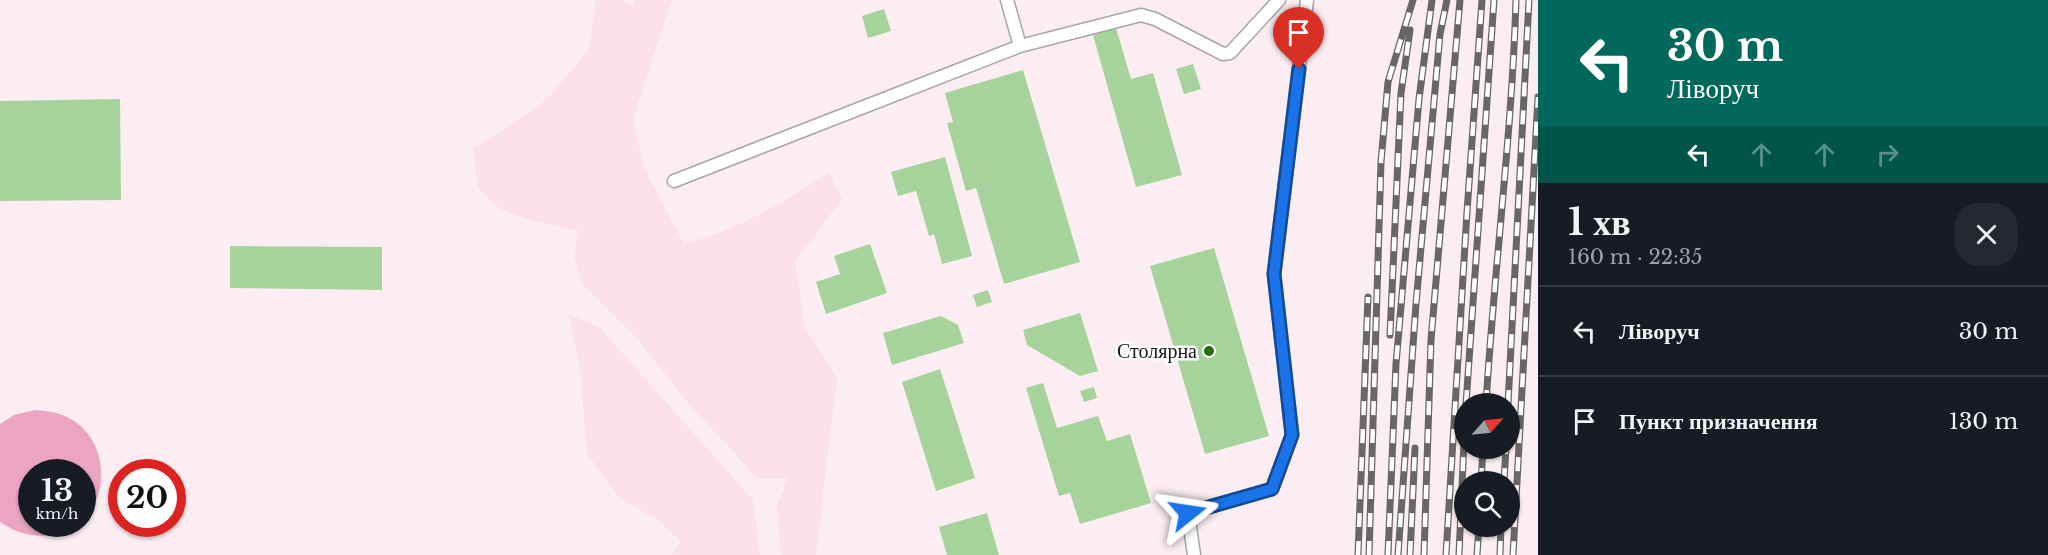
<!DOCTYPE html>
<html lang="uk">
<head>
<meta charset="utf-8">
<style>
	:root { --surface:#171b24; --page:#242831; --text:#f1f3f6; --muted:#9ea1a6; --line:#363941 }
	body { margin:0; font-family:"Libre Baskerville",serif; background:var(--page); color:var(--text); height:100vh; display:flex; flex-direction:column; font-size:22px; white-space:nowrap }
	* { box-sizing:border-box; margin:0 }
	p { font-size:20px; color:var(--muted) }
	.icon { flex:none; width:33px; height:33px; fill:none; stroke:currentColor; stroke-width:2; stroke-linecap:round; stroke-linejoin:round }
	.map { position:relative; flex:1; overflow:hidden }
	.details { display:flex; flex-direction:column; background:var(--surface); width:510px }
	.details>* { flex:none }
	.hud { background:#00695c; color:#fff; overflow:hidden }
	.needle { width:39px; rotate:63deg }
	.buttons { position:absolute; left:1454px; top:393px; display:grid; gap:12px }
	.buttons a { display:grid; place-items:center; width:66px; height:66px; border-radius:50%; background:var(--surface); box-shadow:0 2px 4px #0004; font-size:30px }
	.speed { position:absolute; left:18px; top:459px; display:flex; gap:12px; font-size:30px; font-weight:700; text-align:center }
	.speed>* { display:grid; place-content:center; width:78px; height:78px; border-radius:50%; background:var(--surface); box-shadow:0 2px 4px #0004; line-height:1 }
	.speed small { font-size:15px; font-weight:400 }
	.speed .limit { border:9px solid #d22; background:#fff; color:#111 }
	.pin { position:absolute; display:grid; place-items:center; width:51px; height:51px; color:#fff; margin:-62px -26px; border-radius:50% 50% 50% 0; rotate:-45deg; box-shadow:0 0 6px #0007 }
	.pin .icon { rotate:45deg }
	.me { position:absolute; width:66px; margin:-33px; rotate:75deg; stroke-linejoin:round; filter:drop-shadow(0 0 4px #0008) }
	.turn { display:flex; align-items:center; gap:21px; height:126px; padding:0 30px; font-size:27px }
	.turn .icon { width:78px; height:78px; stroke-width:2.5 }
	.turn b { display:block; font-size:42px; line-height:51px }
	.lanes { display:flex; align-items:center; height:57px; padding:0 30px; background:#0003; justify-content:center; gap:30px; direction:ltr }
	.lanes .off { opacity:.35 }
	.round { display:grid; place-items:center; flex:none; width:63px; height:63px; border-radius:24px; background:var(--page) }
	.head { display:flex; align-items:center; justify-content:space-between; height:102px; padding:0 30px }
	h1 { font-size:36px; font-weight:800; line-height:45px }
	ul { padding:0; list-style:none }
	li { display:flex; align-items:center; gap:18px; height:90px; padding:0 30px; border-top:2px solid var(--line) }
	li div { flex:1 }
	li b { display:block; font-size:22px }
	li em { font-style:normal }
	main { display:flex; flex:1; min-height:0 }
	.map>svg:first-child { display:block }
</style>
</head>
<body>
<main>
<div class="map">
<svg width="1538" height="555" viewBox="0 0 1538 555">
	<rect width="100%" height="100%" fill="#fef9fa"/>
	<path fill="#fbedf2" fill-rule="evenodd" d="M0 0H1538V555H0ZM1464 404H1509V448H1464ZM32 472H82V524H32ZM122 472H172V524H122ZM1464 482H1509V526H1464Z"/>
	<g fill="#fbdfe9">
		<path d="M596 0H621L632 6 634 0H672L633 119 644 168 684 244C737 231 783 202 829 173L842 199 795 261 805 328 837 377 816 555H781L777 506 788 478 758 479 690 405 635 336 583 285 574 256 579 231 538 222 500 209 478 188 473 148 499 133 546 100 589 50Z"/>
		<path d="M569 315 599 327 753 500 760 555H672L680 541 660 522 618 496 587 453 580 367Z"/>
	</g>
	<path fill="#eca5c1" d="M35 410C49 411 62 413 74 421 106 442 111 493 83 518L82 472H32V524H76C53 542 23 538 0 522V424L14 415Z"/>
	<g fill="#a6d39c">
		<path d="M884 9 891 31 868 38 862 16Z"/>
		<path d="M1116 28 1131 79 1153 73 1182 175 1136 187 1093 35Z"/>
		<path d="M1193 64 1201 89 1184 94 1176 69Z"/>
		<path d="M1023 70 1080 262 1004 284 976 188 966 191 947 123 953 122 945 93Z"/>
		<path d="M120 99 121 200 0 201V101Z"/>
		<path d="M945 157 972 256 942 264 934 234 929 236 916 191 898 196 891 172Z"/>
		<path d="M870 244 887 293 826 314 816 282 840 274 834 256Z"/>
		<path d="M230 246 382 247V290L230 288Z"/>
		<path d="M1214 248 1269 436 1205 454 1150 266Z"/>
		<path d="M988 290 992 302 977 307 973 295Z"/>
		<path d="M1080 313 1098 371 1080 376 1027 345 1023 330Z"/>
		<path d="M941 316 958 325 964 343 892 365 883 333Z"/>
		<path d="M940 369 975 478 936 491 902 382Z"/>
		<path d="M1043 383 1057 428 1098 416 1107 441 1130 434 1151 503 1080 524 1070 493 1059 496 1026 388Z"/>
		<path d="M1094 387 1097 398 1084 402 1080 391Z"/>
		<path d="M987 513 999 555H947L939 527Z"/>
	</g>
	<g fill="none" stroke-linecap="round" stroke-linejoin="round">
		<defs>
			<g id="service">
				<path d="M1007 0 1020 46"/>
				<path d="M674 181 1020 46 1141 15 1155 19 1223 54 1230 53 1279 0"/>
				<path d="M1194 555 1188 513 1272 489 1292 435 1274 274 1307 0"/>
			</g>
		</defs>
		<use href="#service" stroke="#a9a4a6" stroke-width="15"/>
		<use href="#service" stroke="#fff" stroke-width="12"/>
		<defs>
			<g id="rail">
				<path d="M1390 335 1401 93 1410 30"/>
				<path d="M1466 404 1494 0"/>
				<path d="M1486 404C1494 269 1512 135 1516 0"/>
				<path d="M1508 404 1529 0"/>
				<path d="M1481 482 1483 448"/>
				<path d="M1504 482 1506 448"/>
				<path d="M1358 555 1368 297"/>
				<path d="M1369 555 1381 162 1388 82 1413 0"/>
				<path d="M1388 555 1396 364 1419 99 1432 0"/>
				<path d="M1398 555 1416 304 1440 34 1447 0"/>
				<path d="M1410 555 1415 448"/>
				<path d="M1424 555 1431 340 1460 0"/>
				<path d="M1446 555 1467 212 1482 0"/>
				<path d="M1459 555 1464 441"/>
				<path d="M1477 555 1479 526"/>
				<path d="M1500 555 1501 526"/>
				<path d="M1513 555 1538 97"/>
			</g>
		</defs>
		<use href="#rail" stroke="#686666" stroke-width="7"/>
		<use href="#rail" stroke="#fff" stroke-width="4.5" stroke-dasharray="14" stroke-linecap="butt"/>
	</g>
	<g fill="none" stroke-linecap="round" stroke-linejoin="round">
		<defs>
			<path id="route" d="M1188 513 1272 489 1292 435 1274 274 1299 69"/>
		</defs>
		<use href="#route" stroke="#114b97" stroke-width="15"/>
		<use href="#route" stroke="#1a73e8" stroke-width="10"/>
	</g>
	<circle fill="#246c0a" stroke="#fff" stroke-width="2" cx="1209" cy="351" r="6"/>
	<g text-anchor="middle" dominant-baseline="central" stroke-width="5" stroke-linejoin="round" paint-order="stroke">
		<g font-size="20" fill="#171616" stroke="#fff" text-anchor="end">
			<text x="1197" y="351">Столярна</text>
		</g>
	</g>
</svg>
<div class="buttons">
<a><svg class="needle" viewBox="-14 -14 28 28"><path d="M0-13l5 13h-10z" fill="#e53935"/><path d="M0 13l5-13h-10z" fill="#9ea1a6"/></svg></a>
<a><svg class="icon" aria-label="search" viewBox="0 0 24 24"><circle cx="10" cy="10" r="6"/><path d="M15 15l6 6"/></svg></a>
</div>
<div class="speed"><div>13<small>km/h</small></div><div class="limit">20</div></div>
<div class="pin" style="left:1299px;top:69px;background:#d93025"><svg class="icon" aria-label="arrive" viewBox="0 0 24 24"><path d="M6 21V4h12l-3 4 3 4H6"/></svg></div>
<svg class="me" style="left:1188px;top:513px" viewBox="-20 -20 40 40"><path d="M0-17L14 15 0 8-14 15z" fill="#1a73e8" stroke="#fff" stroke-width="4"/></svg>
</div>
<section class="details">
<div class="hud">
<div class="turn"><svg class="icon" aria-label="left" viewBox="0 0 24 24"><path d="M17 20v-9H6M10 6l-5 5 5 5"/></svg><div><b>30 m</b>Ліворуч</div></div>
<div class="lanes"><svg class="icon" aria-label="left" viewBox="0 0 24 24"><path d="M17 20v-9H6M10 6l-5 5 5 5"/></svg><svg class="icon off" aria-label="ahead" viewBox="0 0 24 24"><path d="M12 20V5M6 11l6-6 6 6"/></svg><svg class="icon off" aria-label="ahead" viewBox="0 0 24 24"><path d="M12 20V5M6 11l6-6 6 6"/></svg><svg class="icon off" aria-label="right" viewBox="0 0 24 24"><path d="M7 20v-9h11M14 6l5 5-5 5"/></svg></div>
</div>
<div class="head"><div><h1>1 хв</h1><p>160 m · 22:35</p></div><a class="round"><svg class="icon" aria-label="close" viewBox="0 0 24 24"><path d="M6 6l12 12M18 6L6 18"/></svg></a></div>
<ul>
<li><svg class="icon" aria-label="left" viewBox="0 0 24 24"><path d="M17 20v-9H6M10 6l-5 5 5 5"/></svg><div><b>Ліворуч</b></div><em>30 m</em></li>
<li><svg class="icon" aria-label="arrive" viewBox="0 0 24 24"><path d="M6 21V4h12l-3 4 3 4H6"/></svg><div><b>Пункт призначення</b></div><em>130 m</em></li>
</ul>
</section>
</main>
</body>
</html>
